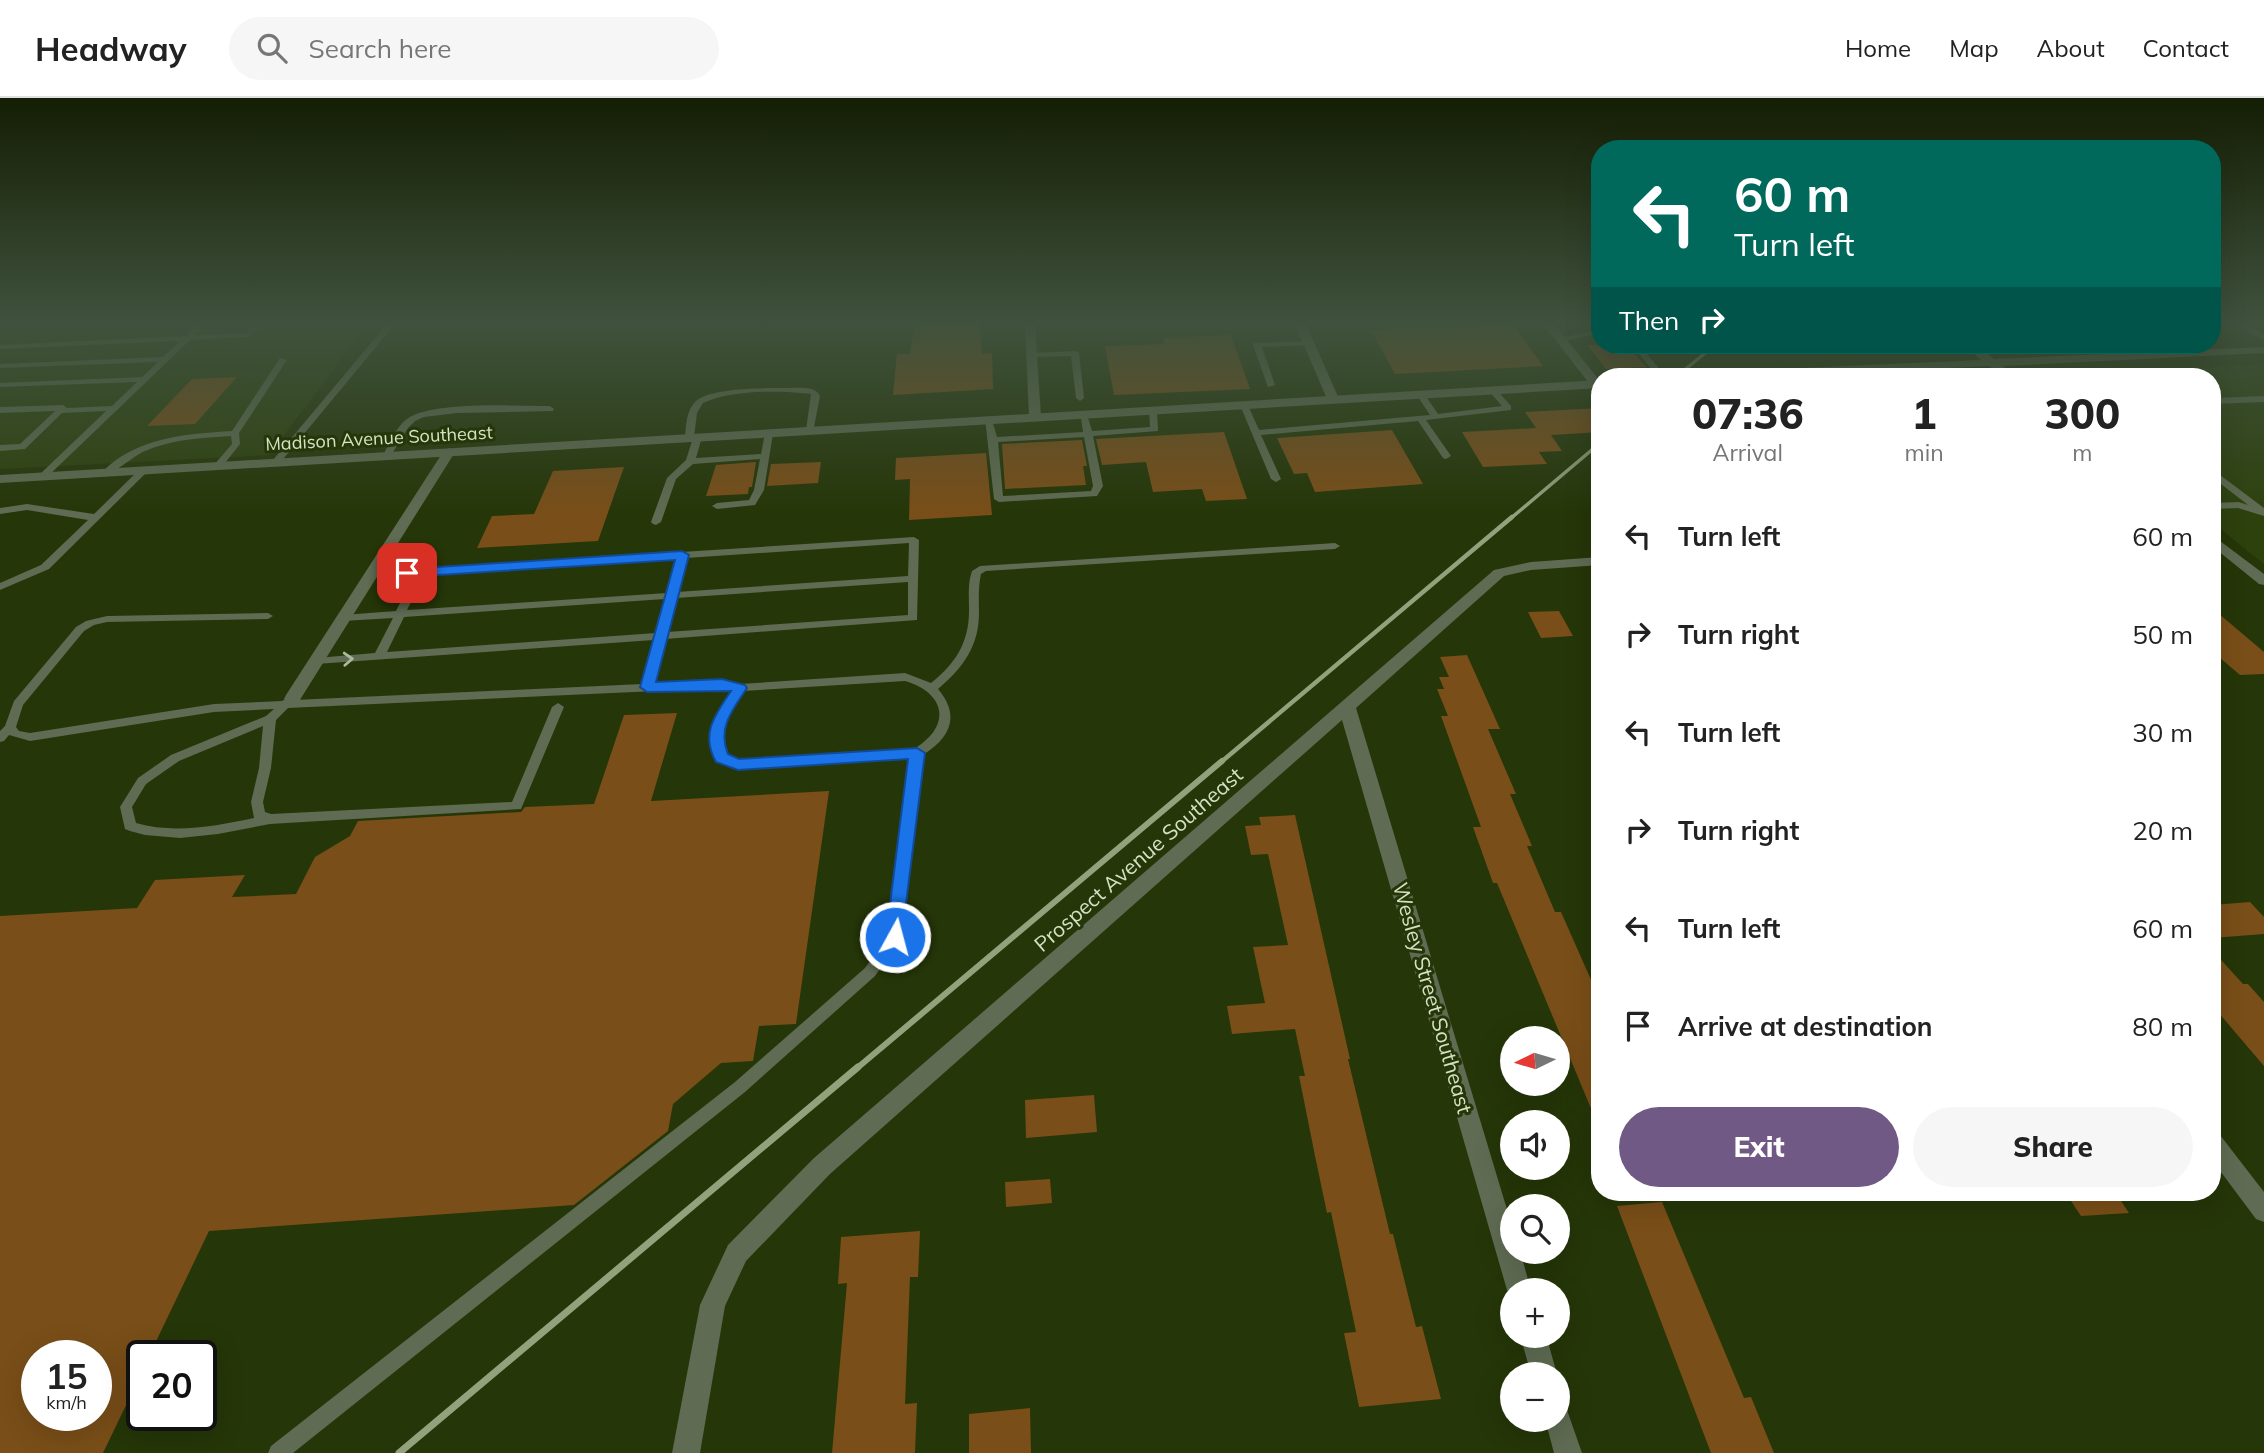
<!DOCTYPE html>
<html lang="en">
<head>
<meta charset="utf-8">
<style>
	:root { --surface:#fff; --page:#f6f6f6; --text:#222; --muted:#767676; --line:#e0e0e0; --accent:#715985 }
	body { margin:0; font-family:Mulish,sans-serif; background:var(--page); color:var(--text); height:100vh; display:flex; flex-direction:column; font-size:26px; white-space:nowrap }
	* { box-sizing:border-box; margin:0 }
	p { font-size:23px; color:var(--muted) }
	.icon { flex:none; width:38px; height:38px; fill:none; stroke:currentColor; stroke-width:2; stroke-linecap:round; stroke-linejoin:round }
	.map { position:relative; flex:1; overflow:hidden }
	.panel { position:absolute; left:1591px; top:270px; width:630px; height:833px; display:flex; flex-direction:column; background:var(--surface); border-radius:28px; box-shadow:0 7px 28px #0002 }
	.panel>* { flex:none }
	.top-card { position:absolute; left:1591px; top:42px; width:630px; height:214px; border-radius:28px; box-shadow:0 7px 28px #0002; background:#00695c; color:#fff; overflow:hidden }
	.needle { width:46px; rotate:265deg }
	.controls { position:absolute; left:1500px; top:928px; display:grid; gap:14px }
	.controls a { display:grid; place-items:center; width:70px; height:70px; border-radius:50%; background:var(--surface); box-shadow:0 7px 28px #0002; font-size:35px }
	.speed { position:absolute; left:21px; top:1242px; display:flex; gap:14px; font-size:35px; font-weight:700; text-align:center }
	.speed>* { display:grid; place-content:center; width:91px; height:91px; border-radius:50%; background:var(--surface); box-shadow:0 7px 28px #0002; line-height:1 }
	.speed small { font-size:18px; font-weight:400 }
	.speed .limit { border:4px solid #111; border-radius:10px; background:#fff; color:#111 }
	.pin { position:absolute; display:grid; place-items:center; width:60px; height:60px; color:#fff; margin:-30px; border-radius:14px; box-shadow:0 4px 10px #0006 }
	.me { position:absolute; width:77px; margin:-38px; rotate:7deg; stroke-linejoin:round; filter:drop-shadow(0 0 5px #0008) }
	.turn { display:flex; align-items:center; gap:24px; height:147px; padding:0 28px; font-size:32px }
	.turn .icon { width:91px; height:91px; stroke-width:2.5 }
	.turn b { display:block; font-size:49px; line-height:60px }
	.then { display:flex; align-items:center; height:66px; padding:0 28px; background:#0003; gap:14px; font-size:26px }
	.eta { display:flex; justify-content:space-evenly; align-items:center; height:119px; text-align:center }
	.eta b { font-size:42px; font-weight:800; line-height:49px }
	.action { display:flex; gap:14px; margin-top:auto; padding:14px 28px }
	.action a { flex:1; height:80px; border-radius:42px; background:var(--accent); color:#fff; font-size:28px; font-weight:800; line-height:80px; text-align:center }
	.action a+a { background:var(--page); color:var(--text) }
	ul { padding:0; list-style:none }
	li { display:flex; align-items:center; gap:21px; height:98px; padding:0 28px }
	li div { flex:1 }
	li b { display:block; font-size:26px }
	li em { font-style:normal }
	header { display:flex; align-items:center; gap:42px; box-sizing:border-box; height:98px; padding:0 35px; background:var(--surface); border-bottom:2px solid var(--line) }
	header strong { font-size:33px }
	nav { display:flex; gap:38px; margin-inline-start:auto; font-size:24px }
	.search { width:490px; height:63px; background:var(--page); display:flex; align-items:center; gap:18px; box-sizing:border-box; padding:0 24px; border-radius:38px; color:var(--muted); font-size:26px }
	.map>svg:first-child { display:block }
</style>
</head>
<body>
<header>
<strong>Headway</strong>
<div class="search"><svg class="icon" aria-label="search" viewBox="0 0 24 24"><circle cx="10" cy="10" r="6"/><path d="M15 15l6 6"/></svg>Search here</div>
<nav><a>Home</a><a>Map</a><a>About</a><a>Contact</a></nav>
</header>
<div class="map">
<svg width="2264" height="1355" viewBox="0 0 2264 1355">
	<rect width="100%" height="100%" fill="#253608"/>
	<g fill="#2d410d">
		<path d="M0 226H368L269 357 0 371Z"/>
		<path d="M2212 226H2264V239L2212 241Z"/>
		<path d="M2264 267V466L2212 424V278H2061L2059 275Z"/>
	</g>
	<g fill="#794e18" fill-rule="evenodd">
		<path d="M915 226H980L982 256 992 255 993 291 893 297 897 256H910Z"/>
		<path d="M1513 226 1543 268 1395 276 1371 232Z"/>
		<path d="M1231 237 1250 291 1114 297 1105 248 1165 246 1163 240Z"/>
		<path d="M1587 247H1627L1646 269 1606 271Z"/>
		<path d="M237 279 195 326 147 328 192 281Z"/>
		<path d="M1600 310V334L1551 337 1562 353 1539 354 1547 366 1483 369 1462 334 1536 330 1525 314Z"/>
		<path d="M1392 332 1423 386 1315 394 1307 375 1294 376 1277 340Z"/>
		<path d="M1224 334 1247 401 1206 403 1202 391 1153 394 1146 364 1102 367 1096 341Z"/>
		<path d="M1082 342 1087 368H1083L1086 387 1005 391 1002 346Z"/>
		<path d="M986 355 992 417 909 422 910 381 895 382 896 360Z"/>
		<path d="M756 364 752 389H749L748 396 706 398 716 367Z"/>
		<path d="M821 364 818 385 767 388 771 366Z"/>
		<path d="M624 369 598 443 477 450 492 418 534 416 553 373Z"/>
		<path d="M2212 510 2264 554V576L2240 577 2212 553Z"/>
		<path d="M1559 513 1573 538 1541 540 1528 514Z"/>
		<path d="M1467 557 1500 631H1488L1516 696H1510L1532 748H1527L1555 814H1561L1592 884H1595L1600 895V1032L1497 785H1493L1473 729H1481L1441 618H1448L1437 591H1444L1439 579H1449L1440 559Z"/>
		<path d="M677 615 651 703 829 693 796 926 759 928 753 963 721 965 673 1006 668 1033 574 1107 209 1133 149 1258H142V1274L103 1355H0V818L137 810 155 782 245 777 232 799 296 796 315 759 350 738 358 723 521 714 525 709 594 706 624 617ZM37 1258H96V1318H37Z"/>
		<path d="M1295 717 1350 961H1348L1390 1136H1393L1416 1229 1422 1228 1441 1301 1359 1309 1344 1235 1356 1234 1331 1114 1327 1115 1315 1058 1299 978H1305L1295 931 1232 936 1227 908 1265 905 1253 849 1288 847 1268 756 1251 757 1245 728 1261 727 1259 719Z"/>
		<path d="M2250 804 2264 819V836L2212 840V807Z"/>
		<path d="M2212 852 2243 886H2248L2264 904V968L2212 907Z"/>
		<path d="M1094 997 1097 1034 1026 1040 1025 1002Z"/>
		<path d="M1050 1081 1052 1105 1006 1109 1005 1084Z"/>
		<path d="M2065 1094H2115L2129 1115 2081 1118Z"/>
		<path d="M1662 1104 1744 1300 1751 1299 1774 1355H1711L1617 1108Z"/>
		<path d="M920 1133 918 1179H910L905 1306 917 1305 915 1355H832L847 1185 838 1186 841 1139Z"/>
		<path d="M1030 1310 1031 1355H969V1316Z"/>
	</g>
	<g fill="none" stroke-linecap="round" stroke-linejoin="round">
		<g fill="#5f6b52" fill-rule="evenodd">
			<path d="M197 226H206L195 237 246 235 254 226H263L248 239 190 242 46 380 43 381 38 378 106 313 62 315 25 351 0 353V347L20 346 55 313 0 315V309L63 307 67 310 112 308 137 284 0 289V285L142 279 158 264 0 270V266L163 259 180 243 0 251V247L185 238Z"/>
			<path d="M387 226H395L279 366H273V362Z"/>
			<path d="M2235 226H2245L2264 237V242Z"/>
			<path d="M1600 231V235L1565 243H1560L1556 241Z"/>
			<path d="M1309 243H1312V247L1262 249 1275 287 1268 289 1253 247 1254 245Z"/>
			<path d="M1632 247H1640L1665 278H1657Z"/>
			<path d="M1075 253 1079 255 1084 300 1080 303 1076 300 1071 258 1032 259 1028 257 1032 255Z"/>
			<path d="M280 260 287 262 239 335 240 346 221 370 218 371 213 368 232 346 231 338C202 340 172 341 145 353 133 358 113 377 103 377L101 375C136 339 185 336 232 333Z"/>
			<path d="M1896 267H1902L1914 278H1905L1896 271Z"/>
			<path d="M1492 289 1495 290 1511 308V312L1426 322 1451 358 1446 361 1443 360 1418 323 1261 337 1281 381 1276 384 1271 381 1240 307 1247 305 1259 332 1430 317 1416 296 1420 293 1423 294 1438 316 1502 308 1488 292Z"/>
			<path d="M791 290C801 290 815 288 820 298L813 334 806 332 811 296C781 292 730 292 703 305L697 315 694 339 698 336 702 339 696 360 761 356 765 335 769 332 773 335 764 392 755 407 717 411 712 408 717 405 749 402 754 392 760 361 693 366 676 381 661 424 656 427 653 426 651 424 667 380 686 362 693 340 689 343 685 340C686 328 686 313 695 304 708 289 770 290 791 290Z"/>
			<path d="M2264 298V304L2212 306V300Z"/>
			<path d="M550 308 554 311 553 313 457 315 424 319 415 323 408 330 390 359 387 360 383 357C390 345 396 329 407 321 431 303 519 308 550 308Z"/>
			<path d="M1153 309 1157 312 1158 333 1093 338 1103 388 1097 398 999 404 994 401 985 320 992 322 997 339 1083 334 1080 314 1087 316 1092 333 1150 329 1149 312ZM1084 339 1093 388 1091 393 1003 398 998 344Z"/>
			<path d="M144 369 149 372 147 374 49 471 0 492V485L41 467 88 422 27 412 0 416V410L27 406 94 416 141 370Z"/>
			<path d="M2212 371 2264 410V418L2238 410 2212 411V405L2239 404 2248 407 2212 379Z"/>
			<path d="M914 439 919 442 917 522 665 541 654 586 722 582 740 586 905 575 931 585C955 566 969 545 969 513 969 502 968 491 970 480L972 473 980 468 1335 445 1340 448 1335 451 986 473 981 476C978 490 979 502 979 515 979 548 963 570 938 591 961 618 950 640 923 657L902 839 875 878 745 994 293 1355H268L271 1348 735 984 865 870 888 838 910 660 734 669 718 663C704 635 717 615 733 592L722 590 288 610 276 622 271 670 263 704 265 714 271 716 512 704 552 609 558 605 564 609 521 711 270 726 218 736 180 740 145 737 130 733 125 731 120 709 138 680 171 657 266 618 274 611 214 614 30 643 9 637 4 643 0 644V633L5 628 14 603 76 529 86 523 107 518 268 515 273 518 268 521 107 524 94 527 84 533 23 607 16 629 19 633 30 635 214 606 282 603 289 599 294 602 642 586 654 542 316 566 310 563 316 560 375 555 393 520 343 523 338 520 343 517 396 513 414 477 366 479V475L370 474ZM909 445 908 478 677 494 686 460ZM676 460 667 495 407 512 425 477ZM908 484V517L667 534 676 500ZM665 501 656 535 387 554 404 519ZM905 583C946 595 952 628 914 651L739 662 727 657C718 632 730 614 743 593ZM263 628 259 670 251 704 254 720C216 728 174 736 136 725L132 709 146 686 179 663Z"/>
		</g>
		<g fill="#5f6b52" fill-rule="evenodd">
			<path d="M1025 226H1035L1041 319 1035 323 1029 319Z"/>
			<path d="M1295 226H1306L1339 301 1337 304 1327 301Z"/>
			<path d="M1543 226H1554L1600 283V289H1592Z"/>
			<path d="M449 350 455 354 298 605H286L284 601 286 597 443 354Z"/>
			<path d="M1600 459V467L1531 472 1504 478 1356 610 1512 1128V1153H1520L1531 1192H1512V1201L1507 1192 1342 622 830 1076 746 1163 725 1208 700 1355H672L700 1207 728 1147 814 1060 1494 472 1531 464Z"/>
			<path d="M2212 1034 2220 1037 2264 1094V1124L2256 1121 2212 1062Z"/>
			<path d="M1520 1237H1546L1557 1276H1531Z"/>
			<path d="M1558 1308 1567 1312 1582 1355H1554L1545 1321H1558Z"/>
		</g>
		<g fill="#5f6b52" fill-rule="evenodd">
			<path d="M1964 247H1976L1994 261 2264 249V255L2003 268 2015 278H2002L1989 268 1777 278H1701L1707 274 1981 262Z"/>
			<path d="M1600 282V290L0 385V377Z"/>
			<path d="M2212 437 2264 476V487L2259 486 2212 448Z"/>
		</g>
		<g stroke="#92a27d" stroke-width="3.5">
			<path d="M1677 278 1715 247"/>
			<path d="M1510 421 1600 345"/>
		</g>
		<path stroke="#92a27d" stroke-width="4.5" d="M1220 665 1512 419"/>
		<path stroke="#92a27d" stroke-width="6" d="M856 971 1222 663"/>
		<path stroke="#92a27d" stroke-width="7" d="M399 1355 858 969"/>
	</g>
	<defs><path id="oneway-chevron" d="M-2-3.5L2.5 0L-2 3.5" fill="none" stroke-width="1.6" stroke-linecap="round" stroke-linejoin="round" transform="scale(1.75)"/></defs>
	<use stroke="#abb99c" href="#oneway-chevron" transform="translate(348 561) rotate(-3)"/>
	<linearGradient id="sky" x2="0" y2="1"><stop stop-color="#141e04"/><stop offset="0.54" stop-color="#40523d"/><stop offset="1" stop-color="#40523d" stop-opacity="0"/></linearGradient>
	<rect width="2264" height="416" fill="url(#sky)"/>
	<path fill="#1a73e8" stroke="#114b97" stroke-width="2" d="M682 453 689 457 656 584 722 581 745 587 747 590C733 611 717 630 728 656L739 661 917 650 925 655 901 845H888L886 839 908 661 738 672 716 664C700 636 715 617 731 593L647 594 640 589 675 462 407 479 400 475 407 471Z"/>
	<g text-anchor="middle" dominant-baseline="central" stroke-width="6" stroke-linejoin="round" paint-order="stroke">
		<g font-size="18" fill="#d4e3c4" stroke="#253608">
			<text transform="translate(379 340) rotate(-3)">Madison Avenue Southeast</text>
		</g>
		<g font-size="21" fill="#d4e3c4" stroke="#253608">
			<text transform="translate(1138 761) rotate(-41)">Prospect Avenue Southeast</text>
			<text transform="translate(1433 900) rotate(74)">Wesley Street Southeast</text>
		</g>
	</g>
</svg>
<div class="controls">
<a><svg class="needle" viewBox="-14 -14 28 28"><path d="M0-13l5 13h-10z" fill="#e53935"/><path d="M0 13l5-13h-10z" fill="#767676"/></svg></a>
<a><svg class="icon" aria-label="sound" viewBox="0 0 24 24"><path d="M4 9h4l5-4v14l-5-4H4zM17 9q2 3 0 6"/></svg></a>
<a><svg class="icon" aria-label="search" viewBox="0 0 24 24"><circle cx="10" cy="10" r="6"/><path d="M15 15l6 6"/></svg></a>
<a>+</a>
<a>−</a>
</div>
<div class="speed"><div>15<small>km/h</small></div><div class="limit">20</div></div>
<div class="pin" style="left:407px;top:475px;background:#d93025"><svg class="icon" aria-label="arrive" viewBox="0 0 24 24"><path d="M6 21V4h12l-3 4 3 4H6"/></svg></div>
<svg class="me" style="left:895px;top:839px" viewBox="-20 -20 40 40"><circle r="17" fill="#1a73e8" stroke="#fff" stroke-width="3"/><path d="M0-11L8 9 0 5-8 9z" fill="#fff"/></svg>
<div class="top-card">
<div class="turn"><svg class="icon" aria-label="left" viewBox="0 0 24 24"><path d="M17 20v-9H6M10 6l-5 5 5 5"/></svg><div><b>60 m</b>Turn left</div></div>
<div class="then">Then<svg class="icon" aria-label="right" viewBox="0 0 24 24"><path d="M7 20v-9h11M14 6l5 5-5 5"/></svg></div>
</div>
<section class="panel">
<div class="eta">
<div><b>07:36</b><p>Arrival</p></div>
<div><b>1</b><p>min</p></div>
<div><b>300</b><p>m</p></div>
</div>
<ul>
<li><svg class="icon" aria-label="left" viewBox="0 0 24 24"><path d="M17 20v-9H6M10 6l-5 5 5 5"/></svg><div><b>Turn left</b></div><em>60 m</em></li>
<li><svg class="icon" aria-label="right" viewBox="0 0 24 24"><path d="M7 20v-9h11M14 6l5 5-5 5"/></svg><div><b>Turn right</b></div><em>50 m</em></li>
<li><svg class="icon" aria-label="left" viewBox="0 0 24 24"><path d="M17 20v-9H6M10 6l-5 5 5 5"/></svg><div><b>Turn left</b></div><em>30 m</em></li>
<li><svg class="icon" aria-label="right" viewBox="0 0 24 24"><path d="M7 20v-9h11M14 6l5 5-5 5"/></svg><div><b>Turn right</b></div><em>20 m</em></li>
<li><svg class="icon" aria-label="left" viewBox="0 0 24 24"><path d="M17 20v-9H6M10 6l-5 5 5 5"/></svg><div><b>Turn left</b></div><em>60 m</em></li>
<li><svg class="icon" aria-label="arrive" viewBox="0 0 24 24"><path d="M6 21V4h12l-3 4 3 4H6"/></svg><div><b>Arrive at destination</b></div><em>80 m</em></li>
</ul>
<div class="action"><a>Exit</a><a>Share</a></div>
</section>
</div>
</body>
</html>
